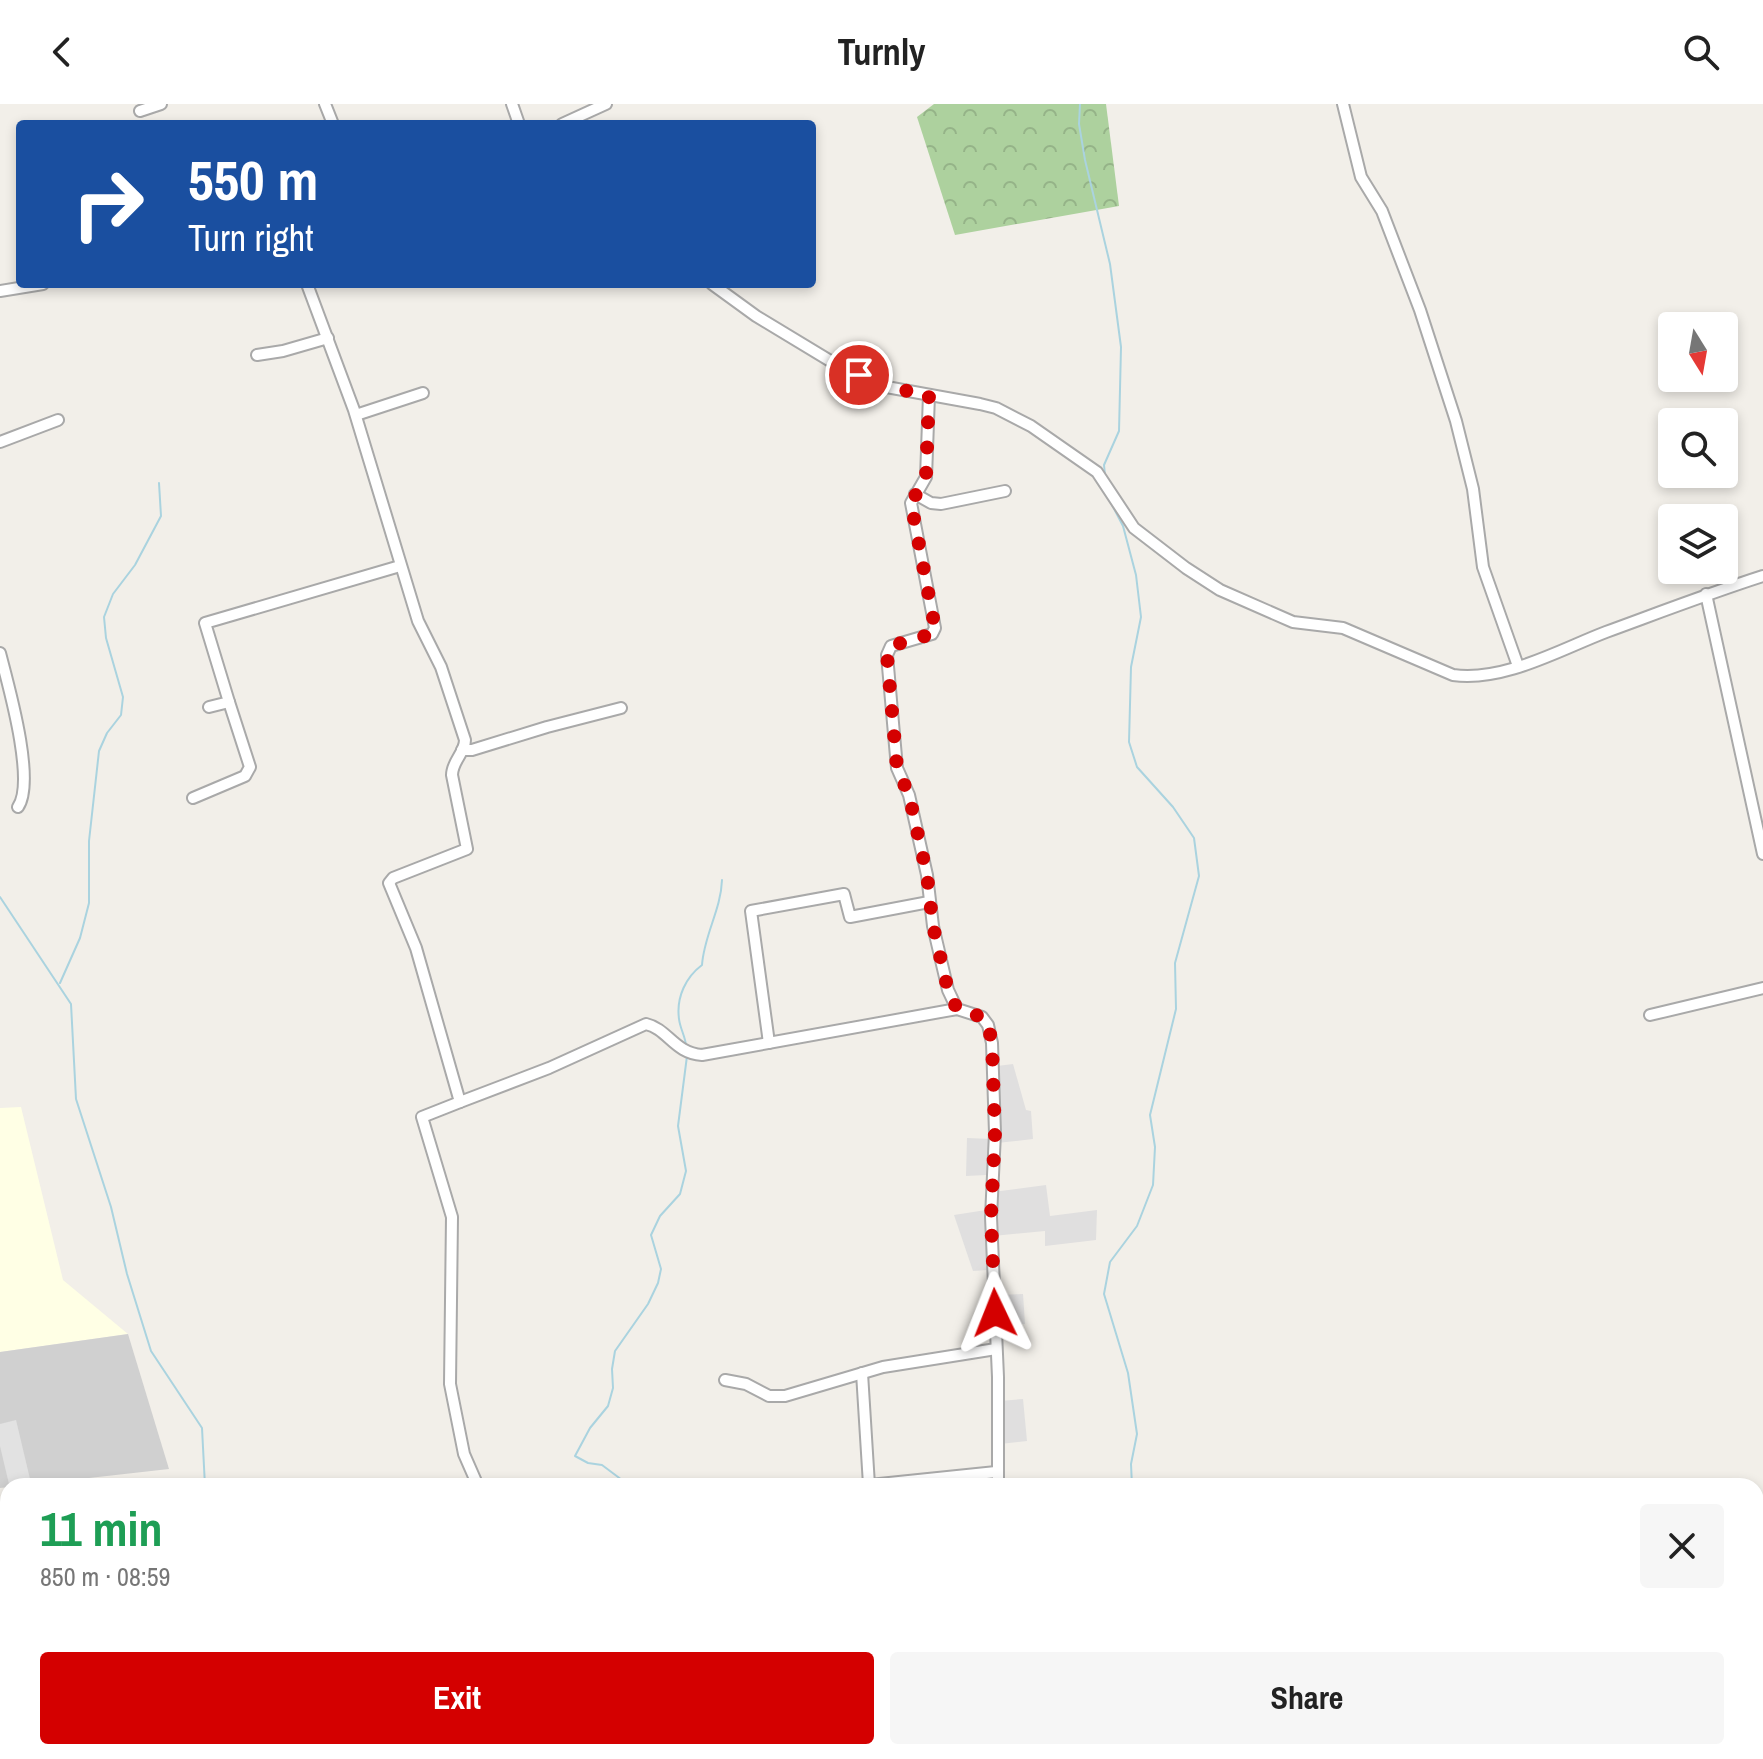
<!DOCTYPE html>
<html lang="en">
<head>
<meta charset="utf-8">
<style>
	:root { --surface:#fff; --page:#f6f6f6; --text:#222; --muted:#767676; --accent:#d40000 }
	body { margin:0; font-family:"Archivo Narrow",sans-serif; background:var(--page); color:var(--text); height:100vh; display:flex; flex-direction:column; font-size:30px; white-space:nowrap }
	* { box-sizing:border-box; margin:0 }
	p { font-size:26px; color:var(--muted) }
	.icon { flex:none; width:44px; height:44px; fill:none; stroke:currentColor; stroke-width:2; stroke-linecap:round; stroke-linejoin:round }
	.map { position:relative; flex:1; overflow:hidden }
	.drawer { position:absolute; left:0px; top:1374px; width:1764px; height:282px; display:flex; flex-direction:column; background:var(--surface); border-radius:24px 24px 0 0; box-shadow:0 4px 12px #0003 }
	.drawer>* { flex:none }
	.guide { position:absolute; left:16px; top:16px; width:800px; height:168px; border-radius:8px; box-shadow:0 4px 12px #0003; background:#1a4fa0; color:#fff; overflow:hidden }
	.needle { width:52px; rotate:169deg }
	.buttons { position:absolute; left:1658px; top:208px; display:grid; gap:16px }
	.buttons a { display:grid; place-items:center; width:80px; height:80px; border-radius:8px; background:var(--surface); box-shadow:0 4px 12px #0003; font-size:40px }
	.pin { position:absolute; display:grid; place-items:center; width:68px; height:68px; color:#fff; margin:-34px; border:4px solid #fff; border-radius:50%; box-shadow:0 2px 8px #0007 }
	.me { position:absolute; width:88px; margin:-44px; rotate:358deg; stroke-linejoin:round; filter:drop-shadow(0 0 6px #0008) }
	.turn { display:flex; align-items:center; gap:28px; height:168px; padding:0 40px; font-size:36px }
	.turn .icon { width:104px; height:104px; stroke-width:2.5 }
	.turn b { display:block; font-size:56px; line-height:68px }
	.round { display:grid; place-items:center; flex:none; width:84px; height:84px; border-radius:8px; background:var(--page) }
	.overview { display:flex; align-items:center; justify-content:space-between; height:136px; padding:0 40px }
	h1 { font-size:48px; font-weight:800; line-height:60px; color:#1e9e55 }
	.action { display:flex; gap:16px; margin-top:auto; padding:16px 40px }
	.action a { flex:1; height:92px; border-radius:8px; background:var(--accent); color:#fff; font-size:32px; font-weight:800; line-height:92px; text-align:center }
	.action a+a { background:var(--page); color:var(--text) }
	header { display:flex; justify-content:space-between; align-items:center; height:104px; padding:0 40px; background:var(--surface); font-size:36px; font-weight:800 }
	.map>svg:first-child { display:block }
</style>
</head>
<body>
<header><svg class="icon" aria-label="back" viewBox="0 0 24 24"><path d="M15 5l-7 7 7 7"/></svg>Turnly<svg class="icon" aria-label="search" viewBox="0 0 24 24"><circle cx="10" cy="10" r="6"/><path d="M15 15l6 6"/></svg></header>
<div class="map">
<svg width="1763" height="1655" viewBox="0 0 1763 1655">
	<defs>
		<pattern id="farmland-rules" width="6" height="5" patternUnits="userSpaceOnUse" patternTransform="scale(2)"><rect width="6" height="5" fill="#eef0d5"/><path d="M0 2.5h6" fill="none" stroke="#ccceb7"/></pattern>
		<pattern id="forest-crowns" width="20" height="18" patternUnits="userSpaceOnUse" patternTransform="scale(2)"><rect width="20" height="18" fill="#add19e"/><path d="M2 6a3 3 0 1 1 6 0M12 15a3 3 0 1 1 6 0" fill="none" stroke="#95b388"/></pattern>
	</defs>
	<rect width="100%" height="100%" fill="#f2efe9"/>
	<g fill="#e0dfdf">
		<path d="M1013 960 1026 1006 1031 1007 1033 1035 997 1039V962Z"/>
		<path d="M967 1034 991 1035 986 1071 966 1072Z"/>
		<path d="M1046 1081 1050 1112 1097 1106 1096 1136 1045 1142V1127L993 1132V1088Z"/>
		<path d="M986 1106 988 1166 973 1167 954 1111Z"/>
		<path d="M1023 1190 1025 1220 998 1222 996 1191Z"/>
		<path d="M1023 1295 1027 1337 1000 1340V1297Z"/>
		<path d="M1763 1626V1651L1756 1655H1642L1671 1648H1756V1628Z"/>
		<path d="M1529 1648H1624L1597 1655H1497Z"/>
	</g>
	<path fill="#ffffe5" d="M21 1003 63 1176 128 1230 0 1248V1004Z"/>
	<path fill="#d0d0d0" d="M128 1230 169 1365 0 1384V1248Z"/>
	<path fill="url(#farmland-rules)" d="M8 1567V1645L0 1648V1568Z"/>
	<path fill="url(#forest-crowns)" d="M934 0H1106L1119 102 955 131 917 13Z"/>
	<path fill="#e2e2e2" d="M16 1316 30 1375 9 1380 0 1342V1320Z"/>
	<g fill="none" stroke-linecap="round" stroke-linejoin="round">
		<g stroke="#aad3df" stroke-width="2">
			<path d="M1080 0 1079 20 1085 56 1110 160 1121 243 1119 327 1104 361 1105 371"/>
			<path d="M1110 397 1123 422 1136 471 1141 513 1131 563 1129 638 1137 663 1173 703 1194 734 1199 772 1175 859 1176 905 1150 1011 1155 1043 1153 1081 1137 1122 1110 1158 1104 1190 1128 1269 1137 1330 1131 1360 1132 1382"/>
			<path d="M0 793 71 900 76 995 111 1103 127 1170 151 1247 202 1324 205 1382"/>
			<path d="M60 879 80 834 89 799V737L99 647 107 629 121 611 123 593 106 534 104 513 113 490 135 461 161 412 159 379"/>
			<path d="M686 941C685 932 680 924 679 915 676 893 686 873 702 861 704 831 721 806 722 776"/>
			<path d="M630 1382 602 1361 588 1359 575 1352 590 1324 608 1302 613 1284 612 1265 615 1247 648 1200 658 1179 661 1165 651 1131 660 1112 680 1090 686 1067 678 1022 687 952"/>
			<path d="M463 1648 470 1655"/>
			<path d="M604 1648 606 1655"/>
			<path d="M1080 1655 1088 1648"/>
		</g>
		<defs>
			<g id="minor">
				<path d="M325 0 333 20"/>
				<path d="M512 0 519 20"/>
				<path d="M1343 0 1361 73 1382 107 1420 206 1456 317 1473 385 1483 463 1518 562"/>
				<path d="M140 7 161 0"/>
				<path d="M562 20 606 0"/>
				<path d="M307 180 354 306 418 517 441 563 465 636C465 649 452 657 452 671L467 745 393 774 389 779 416 844 460 998 422 1013 452 1113 450 1280 464 1350 478 1382"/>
				<path d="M712 180 756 212 837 261 881 282 980 300 996 304 1031 322 1097 368 1134 424 1186 464 1220 486 1293 518 1343 524 1453 571C1504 578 1559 546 1606 528 1658 509 1710 489 1763 472"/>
				<path d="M0 187 43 180"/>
				<path d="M257 251 283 247 328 234"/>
				<path d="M929 291 926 373 911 399 935 524 932 530 891 542 887 551 897 664 909 691 927 771 933 822 948 886 957 905"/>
				<path d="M356 311 423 289"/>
				<path d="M0 338 58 316"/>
				<path d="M915 390 931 399 941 400 1005 387"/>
				<path d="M1706 490 1763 750"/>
				<path d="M0 549C8 580 36 677 18 703"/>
				<path d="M209 603 229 598 205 519 400 462"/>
				<path d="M462 646H472L547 623 621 604"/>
				<path d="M193 694 245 672 250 663 229 598"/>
				<path d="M1650 911 1763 884"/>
				<path d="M769 939 751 807 844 790 850 813 929 798"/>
				<path d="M460 998 549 964 646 920C668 925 674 949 702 951L957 905 982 913 988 921 992 939 995 1029 991 1113 998 1273V1382"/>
				<path d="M862 1269 869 1381"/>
				<path d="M725 1276 746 1280 769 1292H785L883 1263 996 1245"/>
				<path d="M860 1382 996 1368"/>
				<path d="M0 1570 8 1569"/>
				<path d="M1756 1621 1763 1619"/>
				<path d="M934 1648 935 1655"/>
				<path d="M1445 1648 1446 1655"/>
				<path d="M1678 1648 1680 1655"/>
				<path d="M1411 1655 1435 1648"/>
				<path d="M1618 1655 1646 1648"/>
			</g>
		</defs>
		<use href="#minor" stroke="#a9a9a9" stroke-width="14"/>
		<use href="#minor" stroke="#fff" stroke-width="10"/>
	</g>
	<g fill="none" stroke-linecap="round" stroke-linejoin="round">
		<path stroke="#d40000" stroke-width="14" stroke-dasharray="0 25.2" d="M859 271 881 282 929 291 926 373 911 399 935 524 932 530 891 542 887 551 897 664 909 691 927 771 933 822 948 886 957 905 982 913 988 921 992 939 995 1029 991 1113 995 1209"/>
	</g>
</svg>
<div class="buttons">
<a><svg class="needle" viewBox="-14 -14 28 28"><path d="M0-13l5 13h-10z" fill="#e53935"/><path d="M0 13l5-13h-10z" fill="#767676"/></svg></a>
<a><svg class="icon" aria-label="search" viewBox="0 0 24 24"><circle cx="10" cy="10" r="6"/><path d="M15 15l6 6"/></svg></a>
<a><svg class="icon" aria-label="layers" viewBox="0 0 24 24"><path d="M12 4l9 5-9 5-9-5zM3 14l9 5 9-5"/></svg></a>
</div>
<div class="pin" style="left:859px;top:271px;background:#d93025"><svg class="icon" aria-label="arrive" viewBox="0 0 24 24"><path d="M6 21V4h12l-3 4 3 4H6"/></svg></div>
<svg class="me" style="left:995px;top:1209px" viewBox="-20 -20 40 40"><path d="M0-17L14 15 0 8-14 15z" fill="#d40000" stroke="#fff" stroke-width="4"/></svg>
<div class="guide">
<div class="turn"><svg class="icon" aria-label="right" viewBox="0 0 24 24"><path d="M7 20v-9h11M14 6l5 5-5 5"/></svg><div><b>550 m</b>Turn right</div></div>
</div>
<section class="drawer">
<div class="overview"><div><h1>11 min</h1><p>850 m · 08:59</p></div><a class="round"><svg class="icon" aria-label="close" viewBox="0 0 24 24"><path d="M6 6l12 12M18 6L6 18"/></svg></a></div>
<div class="action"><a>Exit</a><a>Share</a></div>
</section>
</div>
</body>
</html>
